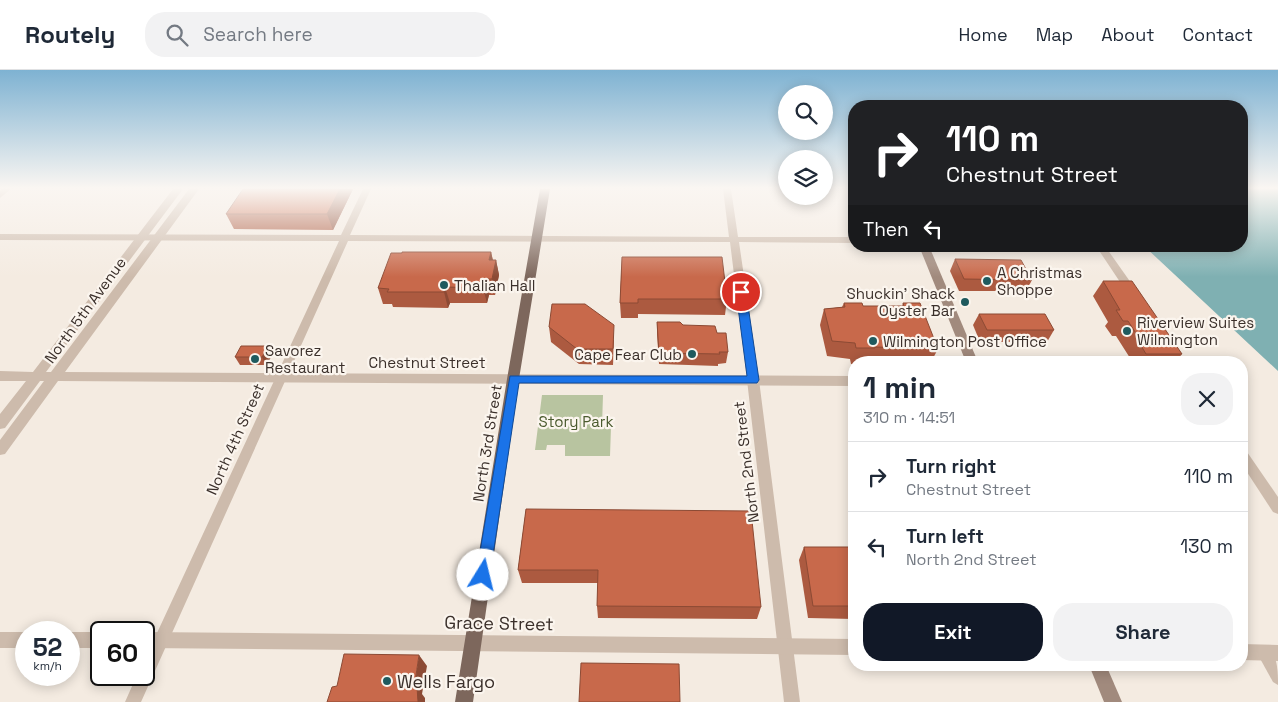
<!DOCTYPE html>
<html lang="en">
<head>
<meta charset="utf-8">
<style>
	:root { --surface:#fff; --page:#f2f2f3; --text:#1f2937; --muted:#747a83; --line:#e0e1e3; --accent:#111827 }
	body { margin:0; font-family:"Space Grotesk",sans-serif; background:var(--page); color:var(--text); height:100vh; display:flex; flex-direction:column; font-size:19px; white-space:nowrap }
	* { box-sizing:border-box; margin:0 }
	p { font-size:16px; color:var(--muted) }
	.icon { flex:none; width:28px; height:28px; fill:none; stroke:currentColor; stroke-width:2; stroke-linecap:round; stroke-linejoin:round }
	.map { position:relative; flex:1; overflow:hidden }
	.panel { position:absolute; left:848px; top:286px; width:400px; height:315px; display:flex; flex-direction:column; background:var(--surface); border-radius:20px; box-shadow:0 2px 12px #0003 }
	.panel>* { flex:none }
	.guide { position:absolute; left:848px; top:30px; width:400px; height:152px; border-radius:20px; box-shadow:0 2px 12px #0003; background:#202124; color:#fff; overflow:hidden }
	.fabs { position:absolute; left:778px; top:15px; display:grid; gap:10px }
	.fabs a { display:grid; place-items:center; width:55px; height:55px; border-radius:50%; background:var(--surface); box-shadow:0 2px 12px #0003; font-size:25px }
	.speed { position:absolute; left:15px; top:551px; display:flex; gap:10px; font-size:25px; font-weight:700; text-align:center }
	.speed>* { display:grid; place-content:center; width:65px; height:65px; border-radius:50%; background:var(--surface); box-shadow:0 2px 12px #0003; line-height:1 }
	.speed small { font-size:12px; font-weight:400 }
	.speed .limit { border:2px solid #111; border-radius:8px; background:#fff; color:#111 }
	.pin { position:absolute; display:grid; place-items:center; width:42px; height:42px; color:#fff; margin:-21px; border:2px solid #fff; border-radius:50%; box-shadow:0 1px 5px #0007 }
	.me { position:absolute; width:55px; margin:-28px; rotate:9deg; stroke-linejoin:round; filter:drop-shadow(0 0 4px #0008) }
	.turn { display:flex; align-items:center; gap:18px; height:105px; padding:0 15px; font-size:22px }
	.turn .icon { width:65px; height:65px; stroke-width:2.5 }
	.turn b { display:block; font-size:35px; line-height:42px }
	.then { display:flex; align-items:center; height:48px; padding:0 15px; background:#0003; gap:10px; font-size:19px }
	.round { display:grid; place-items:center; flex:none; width:52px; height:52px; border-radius:20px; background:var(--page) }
	.headline { display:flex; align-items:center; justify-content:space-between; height:85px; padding:0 15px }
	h1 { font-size:30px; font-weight:700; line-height:38px }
	.cta { display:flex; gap:10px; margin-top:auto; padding:10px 15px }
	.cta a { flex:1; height:58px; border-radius:20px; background:var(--accent); color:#fff; font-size:20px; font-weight:700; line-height:58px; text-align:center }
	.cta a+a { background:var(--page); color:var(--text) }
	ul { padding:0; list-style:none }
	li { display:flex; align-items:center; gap:15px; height:70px; padding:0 15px; border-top:1px solid var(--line) }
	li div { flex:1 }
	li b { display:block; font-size:19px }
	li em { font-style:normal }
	header { display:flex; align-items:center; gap:30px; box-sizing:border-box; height:70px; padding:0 25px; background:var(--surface); border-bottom:1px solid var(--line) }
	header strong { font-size:24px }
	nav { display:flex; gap:28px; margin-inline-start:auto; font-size:18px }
	.search { width:350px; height:45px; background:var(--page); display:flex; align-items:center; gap:12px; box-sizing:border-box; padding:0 18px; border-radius:20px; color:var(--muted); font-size:19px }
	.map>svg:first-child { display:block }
</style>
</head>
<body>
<header>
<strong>Routely</strong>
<div class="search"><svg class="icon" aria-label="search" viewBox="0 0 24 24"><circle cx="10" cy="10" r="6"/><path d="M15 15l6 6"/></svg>Search here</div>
<nav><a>Home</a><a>Map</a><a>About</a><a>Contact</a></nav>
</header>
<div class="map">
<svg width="1278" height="632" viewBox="0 0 1278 632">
	<rect width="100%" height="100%" fill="#f4ebe1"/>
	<path fill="#b8c4a0" d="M542 325H603L602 356 611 357 610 386H565V375H547L546 380H535Z"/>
	<path fill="#7fb0b2" d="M1241 119H1278V301L1144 176H1241Z"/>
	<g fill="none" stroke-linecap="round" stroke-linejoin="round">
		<g fill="#cdbbac" fill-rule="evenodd">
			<path d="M2 119H11L0 128V121Z"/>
			<path d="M363 119H371L350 165 729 167 723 119H731L738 167H854V173L739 172 759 310 800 632H784L747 310 730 172 348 171 141 632H125L137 605H144V591L339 171 0 170V164L341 165Z"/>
			<path d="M1096 176H1105L1136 220 1137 222 1136 224H1128Z"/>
			<path d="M1169 273 1173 274 1185 292H1174L1164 277Z"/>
			<path d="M1241 378 1245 379 1278 427V444L1273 442 1241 393Z"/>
			<path d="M1264 576C1278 582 1278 601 1278 615L1273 612 1257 583 1259 578Z"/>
		</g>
		<g fill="#cdbbac" fill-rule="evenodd">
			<path d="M173 119H183L46 302H51L189 119H199L65 302 854 306V316L58 311 5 384 0 385V370L44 311H40L5 358 0 359V344L26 311H0V301L33 302Z"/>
			<path d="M0 562H28L26 578H0Z"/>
			<path d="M67 562H103L101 578H69Z"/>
			<path d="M142 562H144L854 569V585L144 578Z"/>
			<path d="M1241 574 1278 575V591L1241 590Z"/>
		</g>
		<g fill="#a18a7d" fill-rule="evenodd">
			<path d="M919 176H929L978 292H966Z"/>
			<path d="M1089 595H1106L1122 632H1104Z"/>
		</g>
		<path fill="#7d675c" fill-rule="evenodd" d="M540 119H550L519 309 473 632H455L507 309Z"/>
	</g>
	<g fill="#ac5a40">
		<path d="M353 119 333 160 234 159 226 144Z"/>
		<path d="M491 182 493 190H496L499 205 495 225H489L487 233H450L448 238 393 237 392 234H383L378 218Z"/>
		<path d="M622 187 727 229 725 245 638 244V248H621L620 233Z"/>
		<path d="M955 189 1032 210 1026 221H959L950 201Z"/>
		<path d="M1103 211 1182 284 1175 292H1130L1128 290 1130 288 1116 266H1112L1105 256 1108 252 1093 226Z"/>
		<path d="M844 233 863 236H902L903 233 938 279 931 292H854V294H851L850 289 827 286 820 255 824 239 842 237Z"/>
		<path d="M979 244 1054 260 1047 272H980L973 255Z"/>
		<path d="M657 252 683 255 717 263 728 282 726 293 718 294V296L659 294 657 264Z"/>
		<path d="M549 257 614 270 613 295 579 294 551 272Z"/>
		<path d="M269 276 273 284 266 295H240L235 287Z"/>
		<path d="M526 439 761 537 757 549 598 548 597 536 598 513H522L518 500Z"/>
		<path d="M804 477 854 500V549L808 548 799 490Z"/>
	</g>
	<g fill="#8c4a34">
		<path d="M340 119H353L333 160 327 144Z"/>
		<path d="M491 182 494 197 489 190Z"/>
		<path d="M496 190 499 205 495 225 492 209Z"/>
		<path d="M485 209 489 225 487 233 483 218Z"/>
		<path d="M445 217 450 233 448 238 444 222Z"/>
		<path d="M269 276 273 284 266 295 262 287Z"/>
		<path d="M419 585 427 596 422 624 425 628V632H418L414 619Z"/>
	</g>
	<g fill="#c8694b" stroke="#8c4a34">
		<path d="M243 119H340L327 144H226Z"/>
		<path d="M402 182H491L489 190H496L492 209H485L483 218 445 217 444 222H387L389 219 378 218 391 183H402Z"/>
		<path d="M622 187H722L727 229H638V233H620Z"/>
		<path d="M955 189 1021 190 1032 210 964 209Z"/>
		<path d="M1103 211H1132L1182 284H1146L1140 274H1143L1128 251H1123L1116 240H1120Z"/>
		<path d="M844 233H862L863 236H904L903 233H920L938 279 875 277V278H856L855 273 832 271 824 239 845 237Z"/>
		<path d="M552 234H585L614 255 613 279H577L549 257Z"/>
		<path d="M979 244H1045L1054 260H987Z"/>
		<path d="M657 252H680L683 255 715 256 717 263H726L728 282H719L720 284 659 283Z"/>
		<path d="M241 276H269L262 287H235Z"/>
		<path d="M526 439 751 441 761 537 597 536 598 500H518Z"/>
		<path d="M804 477H849L854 500V536H813Z"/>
		<path d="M344 584 419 585 414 619 417 617 418 632H327L332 617 337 616Z"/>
		<path d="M581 593 679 594 680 632H579Z"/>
	</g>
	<linearGradient id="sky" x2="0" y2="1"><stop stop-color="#7eb2d2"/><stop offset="0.57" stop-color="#faf6f2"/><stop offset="1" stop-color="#faf6f2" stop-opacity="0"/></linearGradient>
	<rect width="1278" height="207" fill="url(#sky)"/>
	<path fill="#1a73e8" stroke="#114b97" d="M741 219 746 222 759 310 757 313H519L490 505 488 510 483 512 478 510 476 505 510 306H747L736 222Z"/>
	<g fill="#1f5a5e" stroke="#fbf5ee" stroke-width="2">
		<circle cx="987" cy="211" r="5"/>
		<circle cx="444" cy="215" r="5"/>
		<circle cx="965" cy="232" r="5"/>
		<circle cx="1127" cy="261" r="5"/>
		<circle cx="873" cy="271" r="5"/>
		<circle cx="692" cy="284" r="5"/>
		<circle cx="255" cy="289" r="5"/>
		<circle cx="387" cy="611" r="5"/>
	</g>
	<g text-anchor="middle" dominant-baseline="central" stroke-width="4.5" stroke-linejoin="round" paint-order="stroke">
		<g font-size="15" fill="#3b302b" stroke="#fbf5ee" text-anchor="start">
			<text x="997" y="202">A Christmas<tspan x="997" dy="17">Shoppe</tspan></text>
			<text x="454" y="215">Thalian Hall</text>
			<text x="955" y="223" text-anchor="end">Shuckin' Shack<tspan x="955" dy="17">Oyster Bar</tspan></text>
			<text x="1137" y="252">Riverview Suites<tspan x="1137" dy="17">Wilmington</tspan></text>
			<text x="883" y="271">Wilmington Post Office</text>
			<text x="265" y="280">Savorez<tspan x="265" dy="17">Restaurant</tspan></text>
			<text x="682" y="284" text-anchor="end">Cape Fear Club</text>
		</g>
		<g font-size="15" fill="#3b302b" stroke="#fbf5ee">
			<text transform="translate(85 240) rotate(-54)">North 5th Avenue</text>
			<text x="427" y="292">Chestnut Street</text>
			<text transform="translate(235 369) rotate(-66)">North 4th Street</text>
			<text transform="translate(487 373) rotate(-81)">North 3rd Street</text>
			<text transform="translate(746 392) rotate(-97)">North 2nd Street</text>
		</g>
		<g font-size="15" fill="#4a5a2e" stroke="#fbf5ee">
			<text x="576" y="351">Story Park</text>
		</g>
		<g font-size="18" fill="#3b302b" stroke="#fbf5ee">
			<text transform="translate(499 553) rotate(1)">Grace Street</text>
		</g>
		<g font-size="18" fill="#3b302b" stroke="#fbf5ee" text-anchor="start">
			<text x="397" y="611">Wells Fargo</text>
		</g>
	</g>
</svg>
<div class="fabs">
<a><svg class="icon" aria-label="search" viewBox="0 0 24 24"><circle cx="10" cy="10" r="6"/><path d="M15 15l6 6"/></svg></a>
<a><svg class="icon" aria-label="layers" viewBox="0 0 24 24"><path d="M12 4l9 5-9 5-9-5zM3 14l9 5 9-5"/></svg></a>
</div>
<div class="speed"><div>52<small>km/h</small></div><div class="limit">60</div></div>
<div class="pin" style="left:741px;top:222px;background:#d93025"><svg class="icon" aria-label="arrive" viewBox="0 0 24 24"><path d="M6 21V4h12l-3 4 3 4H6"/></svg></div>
<svg class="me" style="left:483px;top:505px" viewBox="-20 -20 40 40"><circle r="19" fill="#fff"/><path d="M0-13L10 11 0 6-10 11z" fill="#1a73e8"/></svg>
<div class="guide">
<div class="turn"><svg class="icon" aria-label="right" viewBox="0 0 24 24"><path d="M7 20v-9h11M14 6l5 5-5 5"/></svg><div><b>110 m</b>Chestnut Street</div></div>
<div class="then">Then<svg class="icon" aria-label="left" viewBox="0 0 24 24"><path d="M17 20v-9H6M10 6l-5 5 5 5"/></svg></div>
</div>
<section class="panel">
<div class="headline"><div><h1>1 min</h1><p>310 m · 14:51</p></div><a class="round"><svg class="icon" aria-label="close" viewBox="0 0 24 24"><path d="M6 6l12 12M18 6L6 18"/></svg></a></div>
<ul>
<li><svg class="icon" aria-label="right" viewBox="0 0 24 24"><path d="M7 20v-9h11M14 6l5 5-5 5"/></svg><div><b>Turn right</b><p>Chestnut Street</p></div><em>110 m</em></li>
<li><svg class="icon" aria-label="left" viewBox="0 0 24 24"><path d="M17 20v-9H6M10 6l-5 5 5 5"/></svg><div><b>Turn left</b><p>North 2nd Street</p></div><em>130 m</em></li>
</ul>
<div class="cta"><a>Exit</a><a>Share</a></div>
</section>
</div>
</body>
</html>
